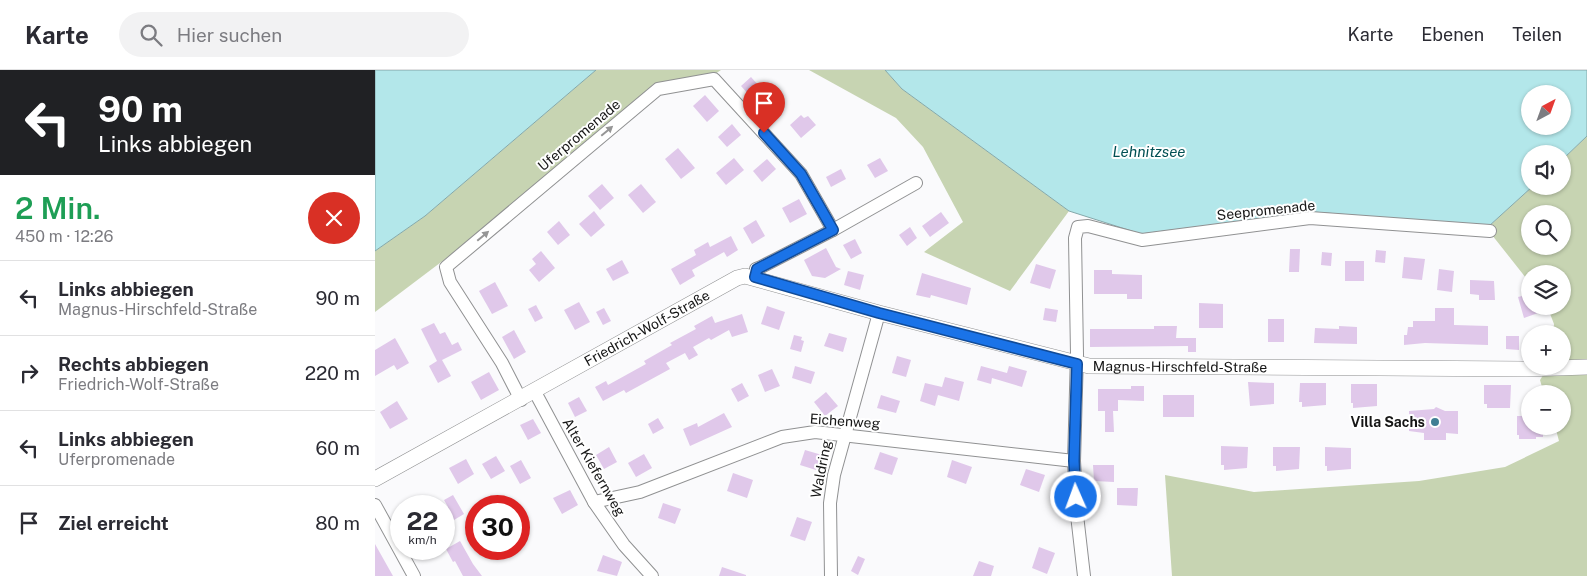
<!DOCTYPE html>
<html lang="de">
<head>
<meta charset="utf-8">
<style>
	:root { --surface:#fff; --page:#f2f2f3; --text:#2b2b33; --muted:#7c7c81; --line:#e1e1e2 }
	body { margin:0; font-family:"Public Sans",sans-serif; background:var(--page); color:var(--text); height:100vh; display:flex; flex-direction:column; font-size:19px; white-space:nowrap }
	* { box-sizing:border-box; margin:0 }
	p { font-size:16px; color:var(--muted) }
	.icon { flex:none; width:28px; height:28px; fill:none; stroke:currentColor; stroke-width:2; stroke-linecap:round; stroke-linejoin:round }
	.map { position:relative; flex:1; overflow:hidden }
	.drawer { display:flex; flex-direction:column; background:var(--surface); width:375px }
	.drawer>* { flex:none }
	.hud { background:#202124; color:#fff; overflow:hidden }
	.needle { width:32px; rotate:41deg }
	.buttons { position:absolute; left:1146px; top:15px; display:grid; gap:10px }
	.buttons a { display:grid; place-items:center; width:50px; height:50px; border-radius:50%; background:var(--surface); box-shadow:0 1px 4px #0004; font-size:25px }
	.speed { position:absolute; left:15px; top:425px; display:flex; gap:10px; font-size:25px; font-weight:700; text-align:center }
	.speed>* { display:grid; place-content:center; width:65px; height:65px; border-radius:50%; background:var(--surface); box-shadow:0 1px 4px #0004; line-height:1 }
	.speed small { font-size:12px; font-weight:400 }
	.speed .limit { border:8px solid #d22; background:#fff; color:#111 }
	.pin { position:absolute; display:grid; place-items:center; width:42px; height:42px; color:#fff; margin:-51px -21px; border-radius:50% 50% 50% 0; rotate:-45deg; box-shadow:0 0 5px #0007 }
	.pin .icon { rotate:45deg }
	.me { position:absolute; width:55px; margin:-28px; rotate:358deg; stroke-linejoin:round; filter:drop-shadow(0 0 4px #0008) }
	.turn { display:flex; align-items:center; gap:18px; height:105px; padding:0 15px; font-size:22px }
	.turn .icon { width:65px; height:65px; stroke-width:2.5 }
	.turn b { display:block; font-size:35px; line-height:42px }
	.round { display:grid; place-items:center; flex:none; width:52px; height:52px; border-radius:26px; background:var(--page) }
	.headline { display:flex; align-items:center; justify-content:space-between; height:85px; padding:0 15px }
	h1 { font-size:30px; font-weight:600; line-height:38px; color:#1e9e55 }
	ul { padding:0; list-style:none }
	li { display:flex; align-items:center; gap:15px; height:75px; padding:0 15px; border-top:1px solid var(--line) }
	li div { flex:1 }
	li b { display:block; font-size:19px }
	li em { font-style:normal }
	header { display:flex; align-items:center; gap:30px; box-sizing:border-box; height:70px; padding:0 25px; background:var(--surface); border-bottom:1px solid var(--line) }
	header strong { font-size:24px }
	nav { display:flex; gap:28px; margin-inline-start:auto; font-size:18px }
	.search { width:350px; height:45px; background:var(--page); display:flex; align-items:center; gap:12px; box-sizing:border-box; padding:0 18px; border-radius:28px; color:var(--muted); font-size:19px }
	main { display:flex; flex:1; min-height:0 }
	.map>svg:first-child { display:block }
</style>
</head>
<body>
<header>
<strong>Karte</strong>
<div class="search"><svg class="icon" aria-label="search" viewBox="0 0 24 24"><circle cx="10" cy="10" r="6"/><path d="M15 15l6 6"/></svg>Hier suchen</div>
<nav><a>Karte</a><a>Ebenen</a><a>Teilen</a></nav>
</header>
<main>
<section class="drawer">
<div class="hud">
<div class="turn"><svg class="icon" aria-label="left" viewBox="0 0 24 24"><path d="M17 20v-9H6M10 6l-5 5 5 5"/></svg><div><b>90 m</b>Links abbiegen</div></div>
</div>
<div class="headline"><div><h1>2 Min.</h1><p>450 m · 12:26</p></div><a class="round" style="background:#d93025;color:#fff"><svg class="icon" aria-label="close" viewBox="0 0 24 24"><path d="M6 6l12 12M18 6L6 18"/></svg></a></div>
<ul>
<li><svg class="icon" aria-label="left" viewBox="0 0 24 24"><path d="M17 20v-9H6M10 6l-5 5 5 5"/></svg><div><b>Links abbiegen</b><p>Magnus-Hirschfeld-Straße</p></div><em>90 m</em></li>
<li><svg class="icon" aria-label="right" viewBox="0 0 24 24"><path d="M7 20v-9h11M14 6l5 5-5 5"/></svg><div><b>Rechts abbiegen</b><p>Friedrich-Wolf-Straße</p></div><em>220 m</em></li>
<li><svg class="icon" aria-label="left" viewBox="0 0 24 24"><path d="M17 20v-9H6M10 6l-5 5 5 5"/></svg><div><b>Links abbiegen</b><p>Uferpromenade</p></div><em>60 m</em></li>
<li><svg class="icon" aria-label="arrive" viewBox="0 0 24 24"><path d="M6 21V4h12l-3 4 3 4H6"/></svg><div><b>Ziel erreicht</b></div><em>80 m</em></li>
</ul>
</section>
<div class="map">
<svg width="1212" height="506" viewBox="0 0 1212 506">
	<rect width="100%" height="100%" fill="#fafafc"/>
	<g fill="#c7d4b2" fill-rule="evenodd">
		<path d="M221 0H346L325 14 286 23 261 45 0 242V181L50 146Z"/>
		<path d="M434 0H510L527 19 694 141 635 221 549 182 588 152 548 77 521 48Z"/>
		<path d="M1212 66V506H797L790 405 879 422 1044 411 1130 397 1184 371 1180 356H1188V324H1169L1165 310 1174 296H1188V264H1178L1179 254 1172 236H1188V204H1155V213L1117 165 1114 156 1158 116H1188V89ZM1155 144H1188V176H1155Z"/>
	</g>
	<g fill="#b3e7ea" stroke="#84a8aa" fill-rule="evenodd">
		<path d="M0 0H221L50 146 0 181Z"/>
		<path d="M510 0H1212V66L1188 89V84H1155V116H1158L1114 156 938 142 766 164 694 141 527 19ZM1155 24H1188V56H1155Z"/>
	</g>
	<g fill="#e0c8ea">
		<path d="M376 7 384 16 374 25 366 16Z"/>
		<path d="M330 25 344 41 332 52 318 36Z"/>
		<path d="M426 45 429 48 433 46 441 55 426 68 415 55Z"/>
		<path d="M357 54 366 65 352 77 343 67Z"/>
		<path d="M303 78 320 98 306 109 290 89Z"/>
		<path d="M359 88 369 100 351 115 341 103Z"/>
		<path d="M505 88 513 101 500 108 492 95Z"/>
		<path d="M392 89 401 99 387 112 378 101Z"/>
		<path d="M466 99 471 109 456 117 451 107Z"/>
		<path d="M227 114 239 128 225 140 213 126Z"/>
		<path d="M266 114 281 132 268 143 253 125Z"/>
		<path d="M424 129 432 144 415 153 407 138Z"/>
		<path d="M219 141 230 155 216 167 204 154Z"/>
		<path d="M566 142 574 153 555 167 547 156Z"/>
		<path d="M381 150 390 166 377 174 368 158Z"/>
		<path d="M184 151 195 165 183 175 172 162Z"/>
		<path d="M535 157 542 168 532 176 524 165Z"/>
		<path d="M356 166 363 180 352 187 349 182 317 200 320 206 305 215 296 199 321 185 319 180 333 172 335 177Z"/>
		<path d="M480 169 487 183 476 189 468 175Z"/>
		<path d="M451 178 461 197 466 199 450 208 437 206 429 190Z"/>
		<path d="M915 179H925L924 202H914Z"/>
		<path d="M1001 180 1011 181 1010 193 1000 192Z"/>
		<path d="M166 181 180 198 164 212 154 200 161 194 157 189Z"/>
		<path d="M947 182 957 183 956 196 946 195Z"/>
		<path d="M1029 187 1050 189 1047 210 1027 208Z"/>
		<path d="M247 190 254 203 238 211 231 199Z"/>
		<rect x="970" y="191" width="19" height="20"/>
		<path d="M661 194 681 200 675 219 655 213Z"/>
		<path d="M1064 199 1079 201 1077 222 1062 220Z"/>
		<path d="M719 200H737V204L767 205V229H752V224H719Z"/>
		<path d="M473 201 489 205 485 220 469 215Z"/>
		<path d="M547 203 596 218 592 235 556 225 555 228 541 225Z"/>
		<path d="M1095 210 1119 211 1120 230H1104V225L1095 224Z"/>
		<path d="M120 212 133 236 117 244 104 221Z"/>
		<path d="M1155 224V236H1161L1163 243 1149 248 1143 227Z"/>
		<path d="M204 232 215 252 200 260 189 240Z"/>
		<path d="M824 233 848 234V258H824Z"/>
		<path d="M161 235 168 248 160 252 153 239Z"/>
		<path d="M392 236 410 242 404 260 386 254Z"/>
		<path d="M229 238 236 251 228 255 221 242Z"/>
		<path d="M670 238 683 240 681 252 668 250Z"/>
		<path d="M1060 238H1079V255L1113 256V275L1050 273 1029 275V265H1032L1033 257H1038V251H1060Z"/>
		<path d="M367 244 373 262 357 267 354 260 336 270 334 268 318 277 323 285 314 290 310 283 291 293 295 299 251 323 249 320 228 331 220 317 231 311 233 315 271 294 269 291 297 275 295 273 321 259 319 256 337 246 340 253Z"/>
		<rect x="893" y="249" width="16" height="23"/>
		<path d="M59 253 65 264 70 262 77 275 83 272 87 280 67 290 76 306 63 313 54 296 62 291 46 259Z"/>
		<path d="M779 256H802L801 268H821V282H813V276L715 277V259H779Z"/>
		<path d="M964 256 982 257V274L939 273 940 258 964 259Z"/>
		<path d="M139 260 151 282 139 289 127 267Z"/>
		<path d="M454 263 472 268 468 282 449 276Z"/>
		<path d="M419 265 427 267 426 270 429 271 426 282 415 279Z"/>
		<path d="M1131 266H1144V280L1131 279Z"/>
		<path d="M20 268 34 293 22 300 19 295 0 306V280Z"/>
		<path d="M522 286 536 290 531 307 517 303Z"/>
		<path d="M420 296 440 302 436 314 417 308Z"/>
		<path d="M606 296 632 303 634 296 652 301 647 317 617 308 616 314 602 310Z"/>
		<path d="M397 299 405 316 390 322 383 305Z"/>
		<path d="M114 302 124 320 106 330 96 312Z"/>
		<path d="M570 307 589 312 584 331 563 325 560 336 545 331 550 313 567 317Z"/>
		<path d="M873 312 899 313V334L875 336Z"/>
		<path d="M367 313 374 326 363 332 356 319Z"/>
		<path d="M925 313H951V335L927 337V332H924Z"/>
		<path d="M976 314H1002V336L978 338V333H976Z"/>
		<path d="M1109 315H1136L1135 338H1112V334H1109Z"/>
		<path d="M756 316H769V331L743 330V341H738L739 362H730V341H723V319H756Z"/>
		<path d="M451 322 463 336 450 346 439 332Z"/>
		<path d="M506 325 525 331 521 343 502 338Z"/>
		<rect x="788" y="325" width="31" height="22"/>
		<path d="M204 327 212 341 200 347 193 333Z"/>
		<path d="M22 331 33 349 15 359 5 342Z"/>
		<path d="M1061 337 1070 341H1083V364L1071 363V370H1049V363L1034 361V341L1059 339Z"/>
		<path d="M349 343 357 357 315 376 308 359 322 353 323 357Z"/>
		<path d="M1142 346H1155V356H1168V367H1161V369H1144V365H1142Z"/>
		<path d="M283 348 289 358 278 364 273 354Z"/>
		<path d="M158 349 166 363 153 370 145 355Z"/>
		<path d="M846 376 873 377 872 398 849 400V395H846Z"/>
		<path d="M234 377 242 392 229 399 221 385Z"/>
		<path d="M898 377H925L924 399 901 401V396H898Z"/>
		<path d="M950 377 976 378V399L952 401V396H950Z"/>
		<path d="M430 380 447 385 441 400 425 395Z"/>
		<path d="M505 382 523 388 517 405 499 399Z"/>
		<path d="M269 384 277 398 261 407 253 393Z"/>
		<path d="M121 386 130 401 116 409 107 394Z"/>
		<path d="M91 389 99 404 83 414 74 398Z"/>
		<path d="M146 390 156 408 145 414 135 396Z"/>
		<path d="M577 390 597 397 591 414 572 407Z"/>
		<path d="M718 395H739V412L719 411Z"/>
		<path d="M651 399 670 405 664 422 645 415Z"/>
		<path d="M358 403 378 410 372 428 352 421Z"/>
		<path d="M742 418H763L762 436 742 435Z"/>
		<path d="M195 420 203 435 187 444 178 428Z"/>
		<path d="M78 425 89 444 74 453 69 443V439L73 437 69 430Z"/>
		<path d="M288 433 306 439 300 454 283 448Z"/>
		<path d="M422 447 437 452 430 471 415 466Z"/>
		<path d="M85 471 98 494 107 506H88L80 491 78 492 71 479Z"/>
		<path d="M0 474 18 506H0Z"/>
		<path d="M664 477 680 483 672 504 657 498Z"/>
		<path d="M228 485 247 492 242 506 222 501Z"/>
		<path d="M483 486 490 489 483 505 476 501Z"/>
		<path d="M604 491 619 496 616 506H598Z"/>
		<path d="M347 497 371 505V506H344Z"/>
	</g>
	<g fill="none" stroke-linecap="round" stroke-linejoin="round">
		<defs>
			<g id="minor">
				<path d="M380 207 381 199 386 197 458 160 541 113"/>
				<path d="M160 322 219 432 249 475 277 506"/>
				<path d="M146 330 127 293 75 212 71 197 283 19 339 9 426 104 458 160"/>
				<path d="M219 432 265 422 407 367 440 362 699 391"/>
				<path d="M0 435 39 506"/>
				<path d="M456 506 455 433 459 405 504 243"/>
				<path d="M709 506 702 445 699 391 702 284 700 168 703 157 713 156 767 170 935 148 1115 161"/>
			</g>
			<g id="tertiary">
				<path id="s1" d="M0 409 362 208 370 206 504 243 714 296 1151 299 1212 297"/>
			</g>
		</defs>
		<use href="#minor" stroke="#909192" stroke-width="14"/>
		<use href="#tertiary" stroke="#909192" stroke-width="16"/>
		<use href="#minor" stroke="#fff" stroke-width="12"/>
		<use href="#tertiary" stroke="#fff" stroke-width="15"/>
	</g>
	<defs><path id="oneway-solid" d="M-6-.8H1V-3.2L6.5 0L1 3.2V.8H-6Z" transform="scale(1.25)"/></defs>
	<g fill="#969696">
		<use href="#oneway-solid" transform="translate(232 61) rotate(-40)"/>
		<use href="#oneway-solid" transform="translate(108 166) rotate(-40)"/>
	</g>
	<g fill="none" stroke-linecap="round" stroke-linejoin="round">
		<defs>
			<path id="route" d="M389 63 426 104 458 160 382 199 380 207 504 243 702 294 699 391 701 427"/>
		</defs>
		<use href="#route" stroke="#114b97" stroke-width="12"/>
		<use href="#route" stroke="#1a73e8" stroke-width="9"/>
	</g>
	<circle fill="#407e94" stroke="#fff" stroke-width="2" cx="1060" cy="352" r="5"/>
	<g text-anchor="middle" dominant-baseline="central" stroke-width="4" stroke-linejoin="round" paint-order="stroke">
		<g font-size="14" fill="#161616" stroke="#fff">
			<text transform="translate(204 65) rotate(-40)">Uferpromenade</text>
			<text transform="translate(891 140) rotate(-6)">Seepromenade</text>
			<text stroke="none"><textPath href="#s1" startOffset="311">Friedrich-Wolf-Straße</textPath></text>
			<text stroke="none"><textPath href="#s1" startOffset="869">Magnus-Hirschfeld-Straße</textPath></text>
			<text transform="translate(470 351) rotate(4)">Eichenweg</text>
			<text transform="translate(219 397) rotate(60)">Alter Kiefernweg</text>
			<text transform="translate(446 399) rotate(-79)">Waldring</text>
		</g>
		<g font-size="14" font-weight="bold" fill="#161616" stroke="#fff" text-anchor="end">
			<text x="1050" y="352">Villa Sachs</text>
		</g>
		<g font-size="15" font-style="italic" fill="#004f53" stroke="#fff">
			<text x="774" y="81">Lehnitzsee</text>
		</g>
	</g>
</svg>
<div class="buttons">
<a><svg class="needle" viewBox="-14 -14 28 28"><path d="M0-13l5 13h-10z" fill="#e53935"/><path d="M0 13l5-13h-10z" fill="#7c7c81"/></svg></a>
<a><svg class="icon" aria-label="sound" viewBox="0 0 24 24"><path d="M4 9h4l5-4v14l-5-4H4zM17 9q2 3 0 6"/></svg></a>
<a><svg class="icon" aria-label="search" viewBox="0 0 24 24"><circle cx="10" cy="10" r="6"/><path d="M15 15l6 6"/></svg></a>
<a><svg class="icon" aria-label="layers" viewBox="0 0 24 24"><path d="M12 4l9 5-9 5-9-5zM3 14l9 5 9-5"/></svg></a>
<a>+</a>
<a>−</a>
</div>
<div class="speed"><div>22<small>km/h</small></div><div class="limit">30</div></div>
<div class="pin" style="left:389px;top:63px;background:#d93025"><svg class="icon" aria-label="arrive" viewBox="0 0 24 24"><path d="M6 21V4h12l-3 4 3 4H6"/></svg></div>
<svg class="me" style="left:701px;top:427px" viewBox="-20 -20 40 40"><circle r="17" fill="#1a73e8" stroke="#fff" stroke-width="3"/><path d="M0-11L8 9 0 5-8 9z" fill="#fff"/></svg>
</div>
</main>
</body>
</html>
